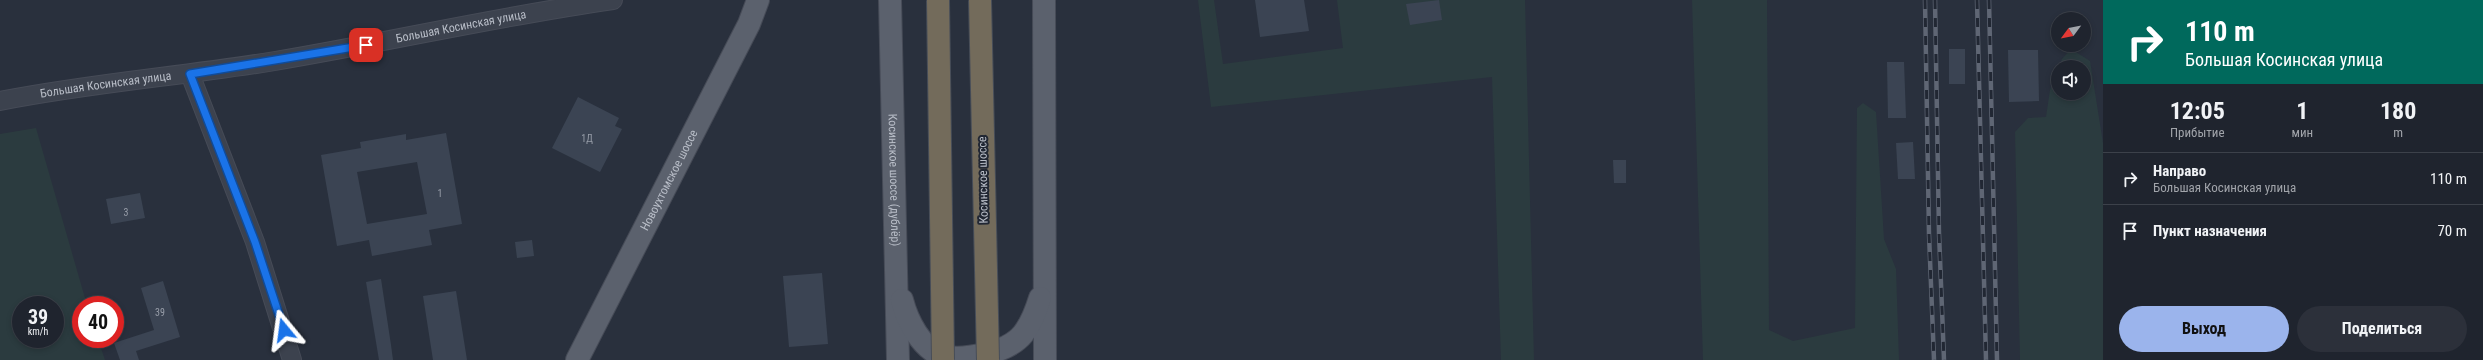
<!DOCTYPE html>
<html lang="ru">
<head>
<meta charset="utf-8">
<style>
	:root { --surface:#1f242e; --page:#2c303a; --text:#f1f3f6; --muted:#a1a4aa; --line:#3c414a; --accent:#9bb4ec }
	body { margin:0; font-family:"Roboto Condensed",sans-serif; background:var(--page); color:var(--text); height:100vh; display:flex; flex-direction:column; font-size:15px; white-space:nowrap }
	* { box-sizing:border-box; margin:0 }
	p { font-size:13px; color:var(--muted) }
	.icon { flex:none; width:22px; height:22px; fill:none; stroke:currentColor; stroke-width:2; stroke-linecap:round; stroke-linejoin:round }
	.map { position:relative; flex:1; overflow:hidden }
	.details { display:flex; flex-direction:column; background:var(--surface); width:380px }
	.details>* { flex:none }
	.guide { background:#00695c; color:#fff; overflow:hidden }
	.needle { width:26px; rotate:238deg }
	.tools { position:absolute; left:2051px; top:12px; display:grid; gap:8px }
	.tools a { display:grid; place-items:center; width:40px; height:40px; border-radius:50%; background:var(--surface); box-shadow:0 2px 6px #0003,0 0 0 1px var(--line); font-size:20px }
	.speed { position:absolute; left:12px; top:296px; display:flex; gap:8px; font-size:20px; font-weight:700; text-align:center }
	.speed>* { display:grid; place-content:center; width:52px; height:52px; border-radius:50%; background:var(--surface); box-shadow:0 2px 6px #0003,0 0 0 1px var(--line); line-height:1 }
	.speed small { font-size:10px; font-weight:400 }
	.speed .limit { border:6px solid #d22; background:#fff; color:#111 }
	.pin { position:absolute; display:grid; place-items:center; width:34px; height:34px; color:#fff; margin:-17px; border-radius:8px; box-shadow:0 2px 6px #0006 }
	.me { position:absolute; width:44px; margin:-22px; rotate:344deg; stroke-linejoin:round; filter:drop-shadow(0 0 3px #0008) }
	.turn { display:flex; align-items:center; gap:14px; height:84px; padding:0 16px; font-size:18px }
	.turn .icon { width:52px; height:52px; stroke-width:2.5 }
	.turn b { display:block; font-size:28px; line-height:34px }
	.eta { display:flex; justify-content:space-evenly; align-items:center; height:68px; text-align:center }
	.eta b { font-size:24px; font-weight:700; line-height:28px }
	.primary-button { display:flex; gap:8px; margin-top:auto; padding:8px 16px }
	.primary-button a { flex:1; height:46px; border-radius:24px; background:var(--accent); color:#111; font-size:16px; font-weight:700; line-height:46px; text-align:center }
	.primary-button a+a { background:var(--page); color:var(--text) }
	ul { padding:0; list-style:none }
	li { display:flex; align-items:center; gap:12px; height:52px; padding:0 16px; border-top:1px solid var(--line) }
	li div { flex:1 }
	li b { display:block; font-size:15px }
	li em { font-style:normal }
	main { display:flex; flex:1; min-height:0 }
	.map>svg:first-child { display:block }
</style>
</head>
<body>
<main>
<div class="map">
<svg width="2103" height="360" viewBox="0 0 2103 360">
	<rect width="100%" height="100%" fill="#29303d"/>
	<g fill="#2b3b3f" fill-rule="evenodd">
		<path d="M1198 0H1214L1223 64 1343 48 1337 0H1525L1534 360H1501L1492 77 1211 107Z"/>
		<path d="M1692 0H1767L1769 330 1793 341 1855 328 1857 108 1863 103 1876 112 1884 239 1896 269 1899 360H1703Z"/>
		<path d="M2071 49 2090 61 2103 143V360H2020L2015 132 2028 118 2046 117 2050 90 2058 69V93H2084V67H2059L2062 59Z"/>
		<path d="M36 128 87 305H81V339H98L105 360H0V134ZM21 305H55V339H21Z"/>
	</g>
	<g fill="#3b4453" fill-rule="evenodd">
		<path d="M1255 0H1304L1309 31 1260 37Z"/>
		<path d="M1439 0 1442 20 1410 25 1406 4Z"/>
		<rect x="1949" y="49" width="16" height="35"/>
		<path d="M2008 50H2038L2039 101 2009 102Z"/>
		<path d="M1887 62H1904L1906 118H1888Z"/>
		<path d="M578 97 619 118 615 126 622 129 600 172 552 148Z"/>
		<path d="M446 133 462 224 429 230 432 245 372 256 369 240 337 246 321 155 361 148 360 142 406 134V140ZM417 162 427 214 367 224 357 172Z"/>
		<path d="M1913 142 1915 179H1898L1896 143Z"/>
		<path d="M1613 160H1626V183H1614Z"/>
		<path d="M140 193 145 218 111 224 106 199Z"/>
		<path d="M532 240 534 256 517 258 515 242Z"/>
		<path d="M822 273 828 344 789 347 783 276Z"/>
		<path d="M381 279 391 345 393 360H379L366 282Z"/>
		<path d="M163 281 180 337 136 351 139 360H120L114 343 154 330 141 288Z"/>
		<path d="M456 291 467 360H433L423 296Z"/>
	</g>
	<g fill="none" stroke-linecap="round" stroke-linejoin="round">
		<defs>
			<g id="minor">
				<path d="M190 74 255 242 292 360"/>
				<path id="s1" d="M0 101C91 83 184 76 275 61 388 42 500 16 613 0"/>
			</g>
			<g id="major">
				<path id="s2" d="M890 0 898 360"/>
				<path d="M1044 0 1045 360"/>
				<path d="M902 300C907 320 921 349 943 356 957 360 972 357 985 354 998 351 1014 345 1023 334 1031 324 1036 311 1040 298"/>
				<path id="s3" d="M577 360 749 24 758 0"/>
			</g>
		</defs>
		<use href="#minor" stroke="#464b57" stroke-width="20"/>
		<use href="#major" stroke="#464b57" stroke-width="24"/>
		<use href="#minor" stroke="#3c424e" stroke-width="18"/>
		<use href="#major" stroke="#5b616d" stroke-width="22"/>
		<defs>
			<g id="rail">
				<path d="M1925 0 1929 234 1934 360"/>
				<path d="M1935 0 1939 233 1944 360"/>
				<path d="M1977 0 1986 360"/>
				<path d="M1989 0 1997 360"/>
			</g>
		</defs>
		<use href="#rail" stroke="#5f6674" stroke-width="4.5"/>
		<use href="#rail" stroke="#212733" stroke-width="3" stroke-dasharray="9" stroke-linecap="butt"/>
		<defs>
			<g id="highway-bridge">
				<path d="M938 0 943 360"/>
				<path d="M980 0 988 360"/>
			</g>
		</defs>
		<use href="#highway-bridge" stroke="#474d58" stroke-width="24" stroke-linecap="butt"/>
		<use href="#highway-bridge" stroke="#736b5b" stroke-width="22"/>
	</g>
	<g fill="none" stroke-linecap="round" stroke-linejoin="round">
		<defs>
			<path id="route" d="M284 330 255 242 190 74 366 45"/>
		</defs>
		<use href="#route" stroke="#114b97" stroke-width="10"/>
		<use href="#route" stroke="#1a73e8" stroke-width="7"/>
	</g>
	<g text-anchor="middle" dominant-baseline="central" stroke-width="4" stroke-linejoin="round" paint-order="stroke">
		<g font-size="10" fill="#989ea9">
			<text x="587" y="138">1Д</text>
			<text x="440" y="193">1</text>
			<text x="126" y="212">3</text>
			<text x="160" y="312">39</text>
		</g>
		<g font-size="12" fill="#b9bec8" stroke="#212733">
			<text stroke="none"><textPath href="#s1" startOffset="467">Большая Косинская улица</textPath></text>
			<text stroke="none"><textPath href="#s1" startOffset="107">Большая Косинская улица</textPath></text>
			<text stroke="none"><textPath href="#s3" startOffset="202">Новоухтомское шоссе</textPath></text>
			<text stroke="none"><textPath href="#s2" startOffset="180">Косинское шоссе (дублёр)</textPath></text>
			<text transform="translate(983 180) rotate(-91)">Косинское шоссе</text>
		</g>
	</g>
</svg>
<div class="tools">
<a><svg class="needle" viewBox="-14 -14 28 28"><path d="M0-13l5 13h-10z" fill="#e53935"/><path d="M0 13l5-13h-10z" fill="#a1a4aa"/></svg></a>
<a><svg class="icon" aria-label="sound" viewBox="0 0 24 24"><path d="M4 9h4l5-4v14l-5-4H4zM17 9q2 3 0 6"/></svg></a>
</div>
<div class="speed"><div>39<small>km/h</small></div><div class="limit">40</div></div>
<div class="pin" style="left:366px;top:45px;background:#d93025"><svg class="icon" aria-label="arrive" viewBox="0 0 24 24"><path d="M6 21V4h12l-3 4 3 4H6"/></svg></div>
<svg class="me" style="left:284px;top:330px" viewBox="-20 -20 40 40"><path d="M0-17L14 15 0 8-14 15z" fill="#1a73e8" stroke="#fff" stroke-width="4"/></svg>
</div>
<section class="details">
<div class="guide">
<div class="turn"><svg class="icon" aria-label="right" viewBox="0 0 24 24"><path d="M7 20v-9h11M14 6l5 5-5 5"/></svg><div><b>110 m</b>Большая Косинская улица</div></div>
</div>
<div class="eta">
<div><b>12:05</b><p>Прибытие</p></div>
<div><b>1</b><p>мин</p></div>
<div><b>180</b><p>m</p></div>
</div>
<ul>
<li><svg class="icon" aria-label="right" viewBox="0 0 24 24"><path d="M7 20v-9h11M14 6l5 5-5 5"/></svg><div><b>Направо</b><p>Большая Косинская улица</p></div><em>110 m</em></li>
<li><svg class="icon" aria-label="arrive" viewBox="0 0 24 24"><path d="M6 21V4h12l-3 4 3 4H6"/></svg><div><b>Пункт назначения</b></div><em>70 m</em></li>
</ul>
<div class="primary-button"><a>Выход</a><a>Поделиться</a></div>
</section>
</main>
</body>
</html>
